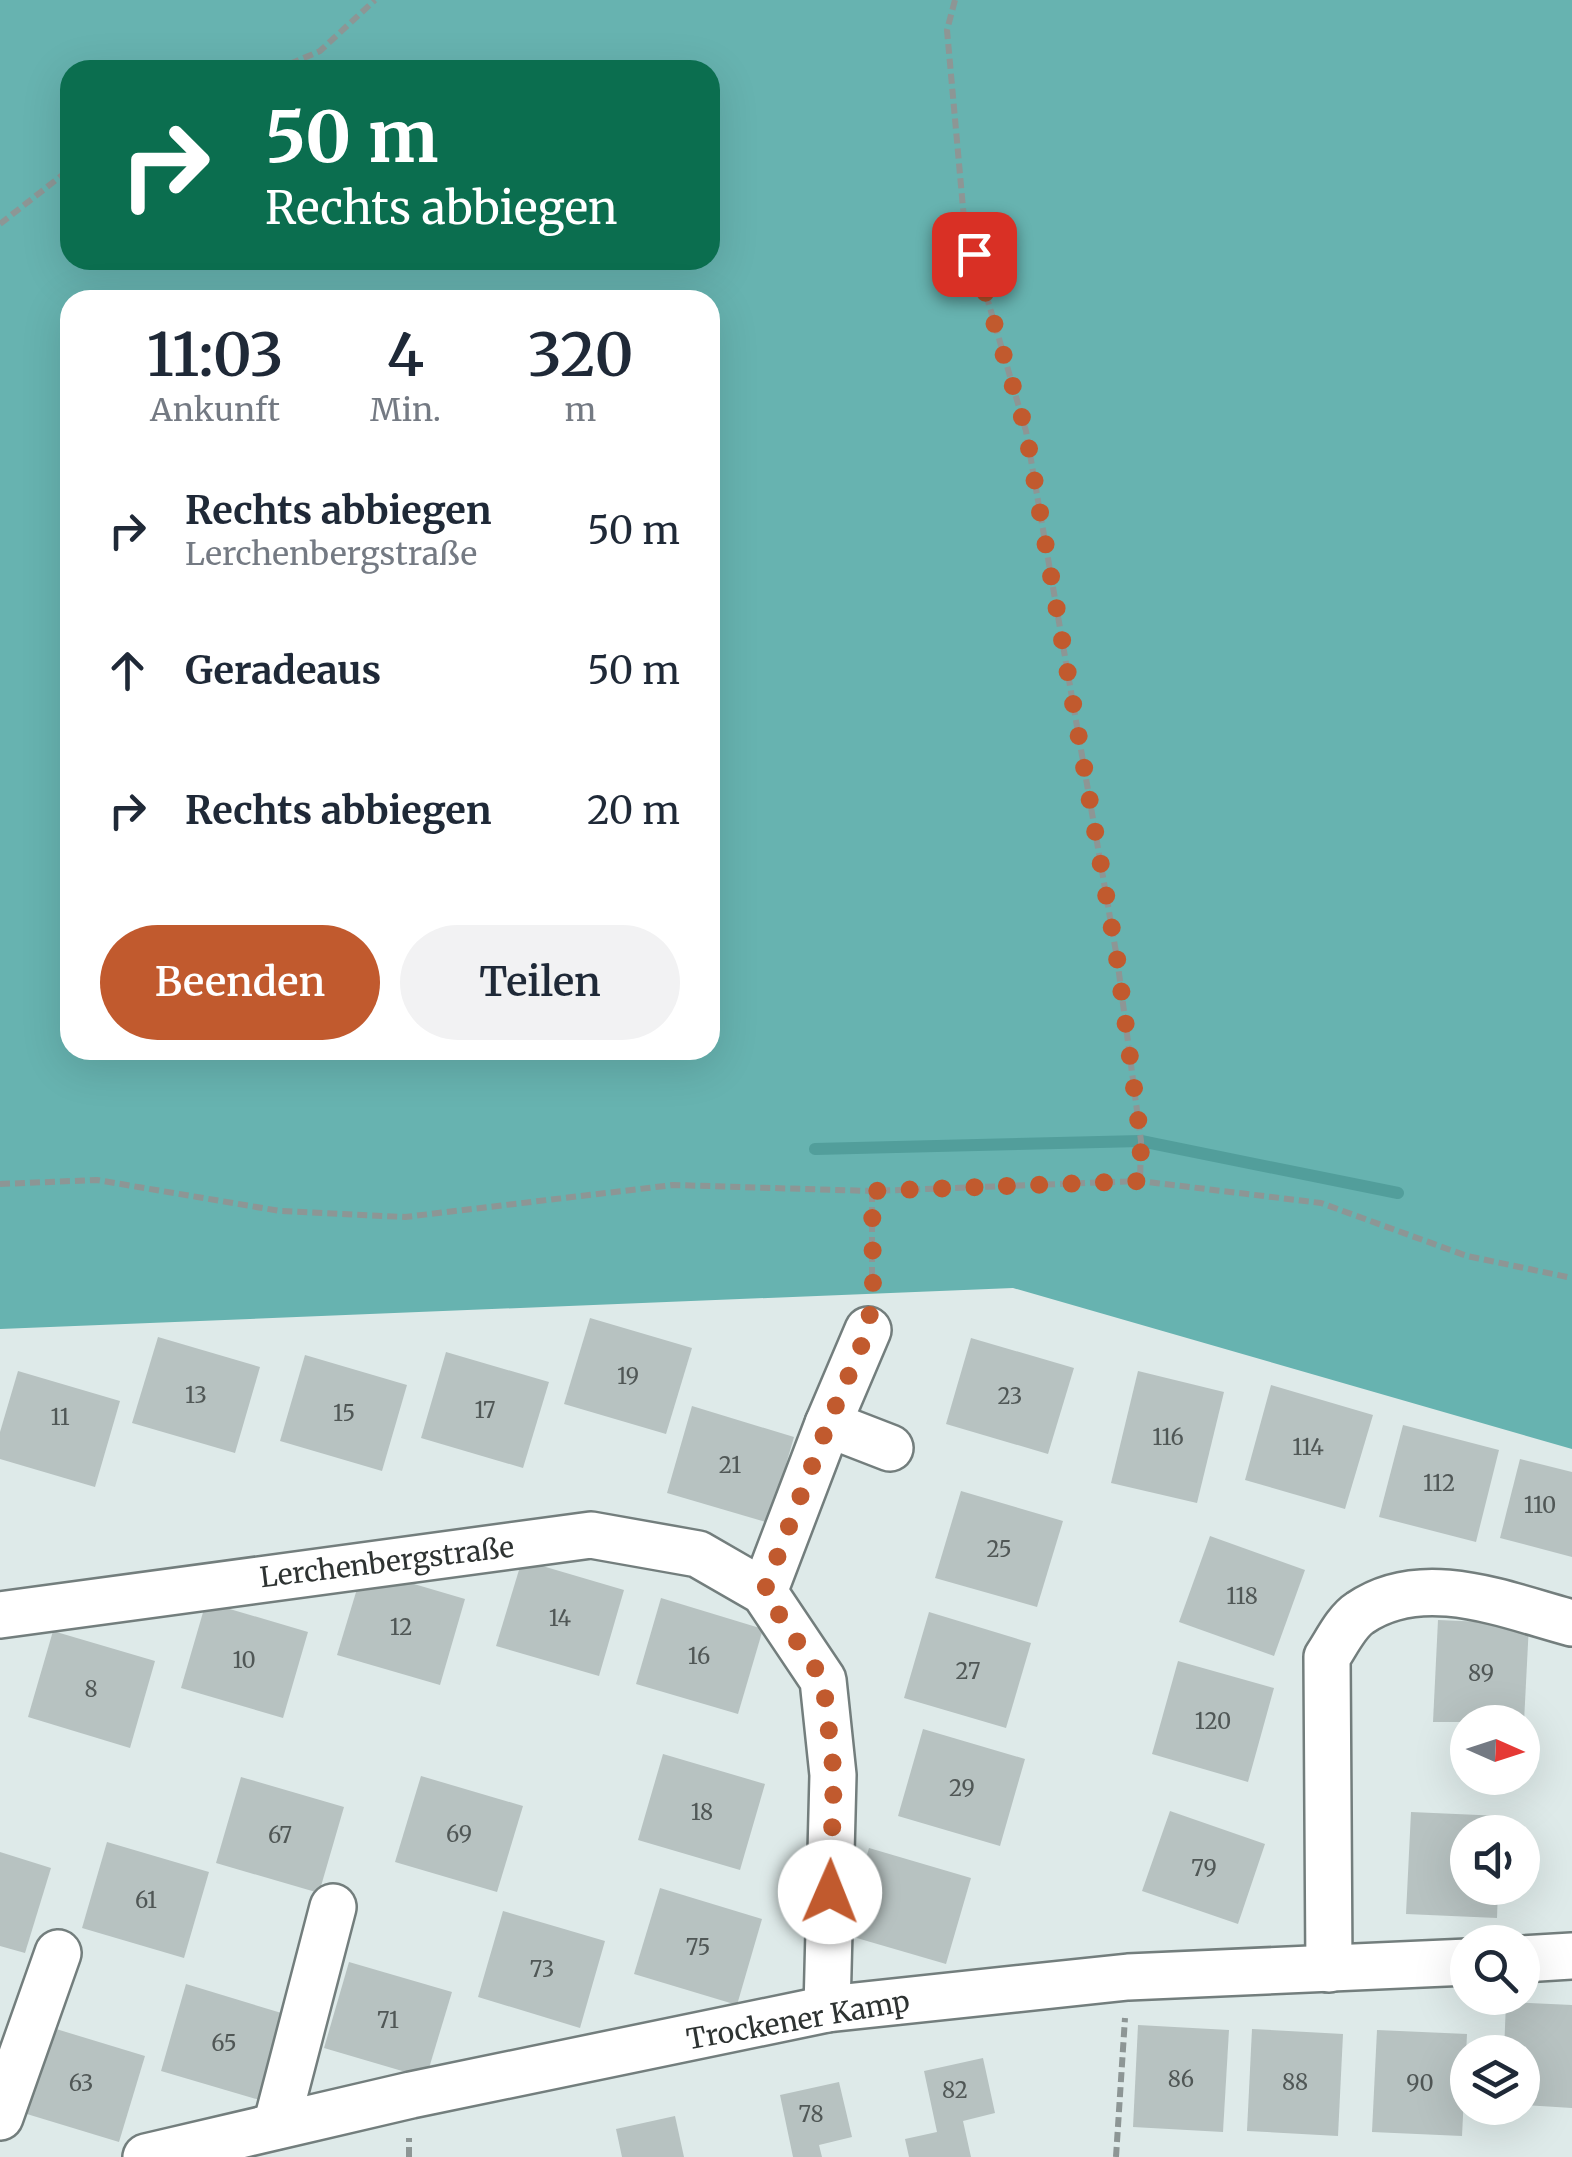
<!DOCTYPE html>
<html lang="de">
<head>
<meta charset="utf-8">
<style>
	:root { --surface:#fff; --page:#f2f2f3; --text:#1f2937; --muted:#747a83; --accent:#c15a2e }
	body { margin:0; font-family:Merriweather,serif; background:var(--page); color:var(--text); height:100vh; display:flex; flex-direction:column; font-size:38px; white-space:nowrap }
	* { box-sizing:border-box; margin:0 }
	p { font-size:32px; color:var(--muted) }
	.icon { flex:none; width:55px; height:55px; fill:none; stroke:currentColor; stroke-width:2; stroke-linecap:round; stroke-linejoin:round }
	.map { position:relative; flex:1; overflow:hidden }
	.side { position:absolute; left:60px; top:290px; width:660px; height:770px; display:flex; flex-direction:column; background:var(--surface); border-radius:30px; box-shadow:0 10px 40px #0002 }
	.side>* { flex:none }
	.banner { position:absolute; left:60px; top:60px; width:660px; height:210px; border-radius:30px; box-shadow:0 10px 40px #0002; background:#0b6e4f; color:#fff; overflow:hidden }
	.needle { width:65px; rotate:93deg }
	.tools { position:absolute; left:1450px; top:1705px; display:grid; gap:20px }
	.tools a { display:grid; place-items:center; width:90px; height:90px; border-radius:50%; background:var(--surface); box-shadow:0 10px 40px #0002; font-size:50px }
	.pin { position:absolute; display:grid; place-items:center; width:85px; height:85px; color:#fff; margin:-42px; border-radius:20px; box-shadow:0 5px 15px #0006 }
	.me { position:absolute; width:110px; margin:-55px; rotate:1deg; stroke-linejoin:round; filter:drop-shadow(0 0 8px #0008) }
	.turn { display:flex; align-items:center; gap:35px; height:210px; padding:0 40px; font-size:45px }
	.turn .icon { width:130px; height:130px; stroke-width:2.5 }
	.turn b { display:block; font-size:70px; line-height:85px }
	.eta { display:flex; justify-content:space-evenly; align-items:center; height:170px; text-align:center }
	.eta b { font-size:60px; font-weight:600; line-height:70px }
	.action { display:flex; gap:20px; margin-top:auto; padding:20px 40px }
	.action a { flex:1; height:115px; border-radius:60px; background:var(--accent); color:#fff; font-size:40px; font-weight:600; line-height:115px; text-align:center }
	.action a+a { background:var(--page); color:var(--text) }
	ul { padding:0; list-style:none }
	li { display:flex; align-items:center; gap:30px; height:140px; padding:0 40px }
	li div { flex:1 }
	li b { display:block; font-size:38px }
	li em { font-style:normal }
	.map>svg:first-child { display:block }
</style>
</head>
<body>
<div class="map">
<svg width="1572" height="2157" viewBox="0 0 1572 2157">
	<rect width="100%" height="100%" fill="#deeae9"/>
	<path fill="#67b3b0" fill-rule="evenodd" d="M0 0H1572V1449L1013 1288 0 1329ZM70 70H710V260H70ZM70 300H710V1050H70Z"/>
	<g fill="none" stroke-linecap="round" stroke-linejoin="round">
		<path stroke="#529e9b" stroke-width="12" d="M815 1149 1141 1141 1398 1193"/>
	</g>
	<g fill="#b7c2c1">
		<path d="M590 1318 692 1348 666 1434 564 1404Z"/>
		<path d="M158 1337 260 1367 235 1453 132 1423Z"/>
		<path d="M971 1338 1074 1368 1048 1454 946 1424Z"/>
		<path d="M446 1352 549 1382 523 1468 421 1438Z"/>
		<path d="M305 1355 407 1385 382 1471 280 1441Z"/>
		<path d="M18 1371 120 1401 95 1487 0 1459V1432Z"/>
		<path d="M1138 1371 1224 1392 1197 1503 1111 1483Z"/>
		<path d="M1271 1385 1373 1415 1345 1509 1245 1480Z"/>
		<path d="M692 1406 794 1437 769 1523 667 1493Z"/>
		<path d="M1403 1425 1499 1450 1476 1542 1379 1517Z"/>
		<path d="M1520 1459 1572 1472V1557L1500 1538Z"/>
		<path d="M961 1491 1063 1521 1037 1607 935 1578Z"/>
		<path d="M1210 1536 1305 1570 1274 1656 1179 1622Z"/>
		<path d="M522 1560 624 1590 599 1676 496 1646Z"/>
		<path d="M363 1569 465 1599 440 1685 337 1655Z"/>
		<path d="M661 1598 763 1629 738 1714 636 1684Z"/>
		<path d="M206 1602 308 1632 283 1718 181 1688Z"/>
		<path d="M929 1612 1031 1643 1006 1728 904 1698Z"/>
		<path d="M1438 1620 1529 1624 1524 1722H1433Z"/>
		<path d="M53 1631 155 1661 130 1748 28 1717Z"/>
		<path d="M1178 1661 1274 1688 1248 1782 1152 1754Z"/>
		<path d="M923 1729 1025 1759 1000 1846 898 1816Z"/>
		<path d="M663 1754 765 1784 740 1870 638 1840Z"/>
		<path d="M421 1776 523 1806 497 1892 395 1862Z"/>
		<path d="M241 1777 344 1807 319 1893 216 1863Z"/>
		<path d="M1170 1811 1265 1844 1238 1924 1142 1891Z"/>
		<path d="M1411 1812 1501 1816V1832H1468V1888H1498L1497 1918 1406 1914Z"/>
		<path d="M107 1842 209 1872 184 1958 82 1928Z"/>
		<path d="M869 1848 971 1878 946 1964 843 1934Z"/>
		<path d="M0 1852 51 1868 25 1953 0 1946Z"/>
		<path d="M660 1888 762 1919 737 2005 634 1974Z"/>
		<path d="M503 1911 605 1941 580 2028 478 1997Z"/>
		<path d="M349 1962 452 1992 426 2078 324 2048Z"/>
		<path d="M186 1984 288 2015 263 2101 161 2071Z"/>
		<path d="M1506 2002 1572 2005V2108L1522 2105V2052H1504Z"/>
		<path d="M43 2025 145 2056 119 2142 17 2111Z"/>
		<path d="M1138 2025 1229 2030 1223 2132 1133 2127Z"/>
		<path d="M1252 2029 1343 2034 1338 2136 1247 2131Z"/>
		<path d="M1377 2030 1467 2034 1462 2136 1372 2132Z"/>
		<path d="M983 2058 995 2113 963 2121 971 2157H909L905 2139 937 2132 924 2071Z"/>
		<path d="M839 2082 852 2137 819 2145 822 2157H793L780 2095Z"/>
		<path d="M675 2116 684 2157H622L616 2129Z"/>
	</g>
	<g fill="none" stroke-linecap="round" stroke-linejoin="round">
		<defs>
			<g id="minor">
				<path d="M828 1424 890 1448"/>
				<path d="M764 1592 828 1424 868 1330"/>
				<path d="M0 1615 591 1535 698 1554 764 1592 823 1680 833 1775 827 2009"/>
				<path d="M1522 1959 1572 1956"/>
				<path d="M1329 1969 1327 1657C1336 1644 1346 1622 1360 1613 1423 1570 1505 1605 1572 1623"/>
				<path d="M0 2117 58 1953"/>
				<path d="M276 2126 333 1907"/>
				<path d="M146 2157 411 2095 827 2009 1128 1977 1468 1962"/>
			</g>
		</defs>
		<use href="#minor" stroke="#737e7d" stroke-width="50"/>
		<g stroke="#8d9695" stroke-width="6" stroke-dasharray="10 5" stroke-linecap="butt">
			<path d="M955 0 947 30 964 219 1026 431 1117 958 1141 1141 1140 1181"/>
			<path d="M276 70 320 51 375 0"/>
			<path d="M0 224 70 169"/>
			<path d="M0 1184 97 1180 280 1211 405 1217 673 1185 872 1191 1140 1181 1321 1203 1467 1256 1572 1278"/>
			<path d="M872 1192V1289"/>
			<path d="M409 2157V2138"/>
			<path d="M1116 2157 1125 2018"/>
		</g>
		<use href="#minor" stroke="#fff" stroke-width="45"/>
	</g>
	<g fill="none" stroke-linecap="round" stroke-linejoin="round">
		<path stroke="#c15a2e" stroke-width="18" stroke-dasharray="0 32.4" d="M830 1892 834 1775 823 1680 764 1592 828 1424 868 1330 873 1286 872 1191 1140 1181 1141 1141 1117 958 1026 431 974 254"/>
	</g>
	<g text-anchor="middle" dominant-baseline="central" stroke-width="8" stroke-linejoin="round" paint-order="stroke">
		<g font-size="22" fill="#505756">
			<text x="628" y="1376">19</text>
			<text x="196" y="1395">13</text>
			<text x="1010" y="1396">23</text>
			<text x="485" y="1410">17</text>
			<text x="344" y="1413">15</text>
			<text x="60" y="1417">11</text>
			<text x="1168" y="1437">116</text>
			<text x="1308" y="1447">114</text>
			<text x="730" y="1465">21</text>
			<text x="1439" y="1483">112</text>
			<text x="1540" y="1505">110</text>
			<text x="999" y="1549">25</text>
			<text x="1242" y="1596">118</text>
			<text x="560" y="1618">14</text>
			<text x="401" y="1627">12</text>
			<text x="699" y="1656">16</text>
			<text x="244" y="1660">10</text>
			<text x="968" y="1671">27</text>
			<text x="1481" y="1673">89</text>
			<text x="91" y="1689">8</text>
			<text x="1213" y="1721">120</text>
			<text x="962" y="1788">29</text>
			<text x="702" y="1812">18</text>
			<text x="459" y="1834">69</text>
			<text x="280" y="1835">67</text>
			<text x="1204" y="1868">79</text>
			<text x="146" y="1900">61</text>
			<text x="698" y="1947">75</text>
			<text x="542" y="1969">73</text>
			<text x="388" y="2020">71</text>
			<text x="224" y="2043">65</text>
			<text x="1181" y="2079">86</text>
			<text x="1295" y="2082">88</text>
			<text x="81" y="2083">63</text>
			<text x="1420" y="2083">90</text>
			<text x="955" y="2090">82</text>
			<text x="811" y="2114">78</text>
		</g>
		<g font-size="28" fill="#2e3332" stroke="#fff">
			<text transform="translate(387 1562) rotate(-7)">Lerchenbergstraße</text>
			<text transform="translate(798 2020) rotate(-10)">Trockener Kamp</text>
		</g>
	</g>
</svg>
<div class="tools">
<a><svg class="needle" viewBox="-14 -14 28 28"><path d="M0-13l5 13h-10z" fill="#e53935"/><path d="M0 13l5-13h-10z" fill="#747a83"/></svg></a>
<a><svg class="icon" aria-label="sound" viewBox="0 0 24 24"><path d="M4 9h4l5-4v14l-5-4H4zM17 9q2 3 0 6"/></svg></a>
<a><svg class="icon" aria-label="search" viewBox="0 0 24 24"><circle cx="10" cy="10" r="6"/><path d="M15 15l6 6"/></svg></a>
<a><svg class="icon" aria-label="layers" viewBox="0 0 24 24"><path d="M12 4l9 5-9 5-9-5zM3 14l9 5 9-5"/></svg></a>
</div>
<div class="pin" style="left:974px;top:254px;background:#d93025"><svg class="icon" aria-label="arrive" viewBox="0 0 24 24"><path d="M6 21V4h12l-3 4 3 4H6"/></svg></div>
<svg class="me" style="left:830px;top:1892px" viewBox="-20 -20 40 40"><circle r="19" fill="#fff"/><path d="M0-13L10 11 0 6-10 11z" fill="#c15a2e"/></svg>
<div class="banner">
<div class="turn"><svg class="icon" aria-label="right" viewBox="0 0 24 24"><path d="M7 20v-9h11M14 6l5 5-5 5"/></svg><div><b>50 m</b>Rechts abbiegen</div></div>
</div>
<section class="side">
<div class="eta">
<div><b>11:03</b><p>Ankunft</p></div>
<div><b>4</b><p>Min.</p></div>
<div><b>320</b><p>m</p></div>
</div>
<ul>
<li><svg class="icon" aria-label="right" viewBox="0 0 24 24"><path d="M7 20v-9h11M14 6l5 5-5 5"/></svg><div><b>Rechts abbiegen</b><p>Lerchenbergstraße</p></div><em>50 m</em></li>
<li><svg class="icon" aria-label="ahead" viewBox="0 0 24 24"><path d="M12 20V5M6 11l6-6 6 6"/></svg><div><b>Geradeaus</b></div><em>50 m</em></li>
<li><svg class="icon" aria-label="right" viewBox="0 0 24 24"><path d="M7 20v-9h11M14 6l5 5-5 5"/></svg><div><b>Rechts abbiegen</b></div><em>20 m</em></li>
</ul>
<div class="action"><a>Beenden</a><a>Teilen</a></div>
</section>
</div>
</body>
</html>
